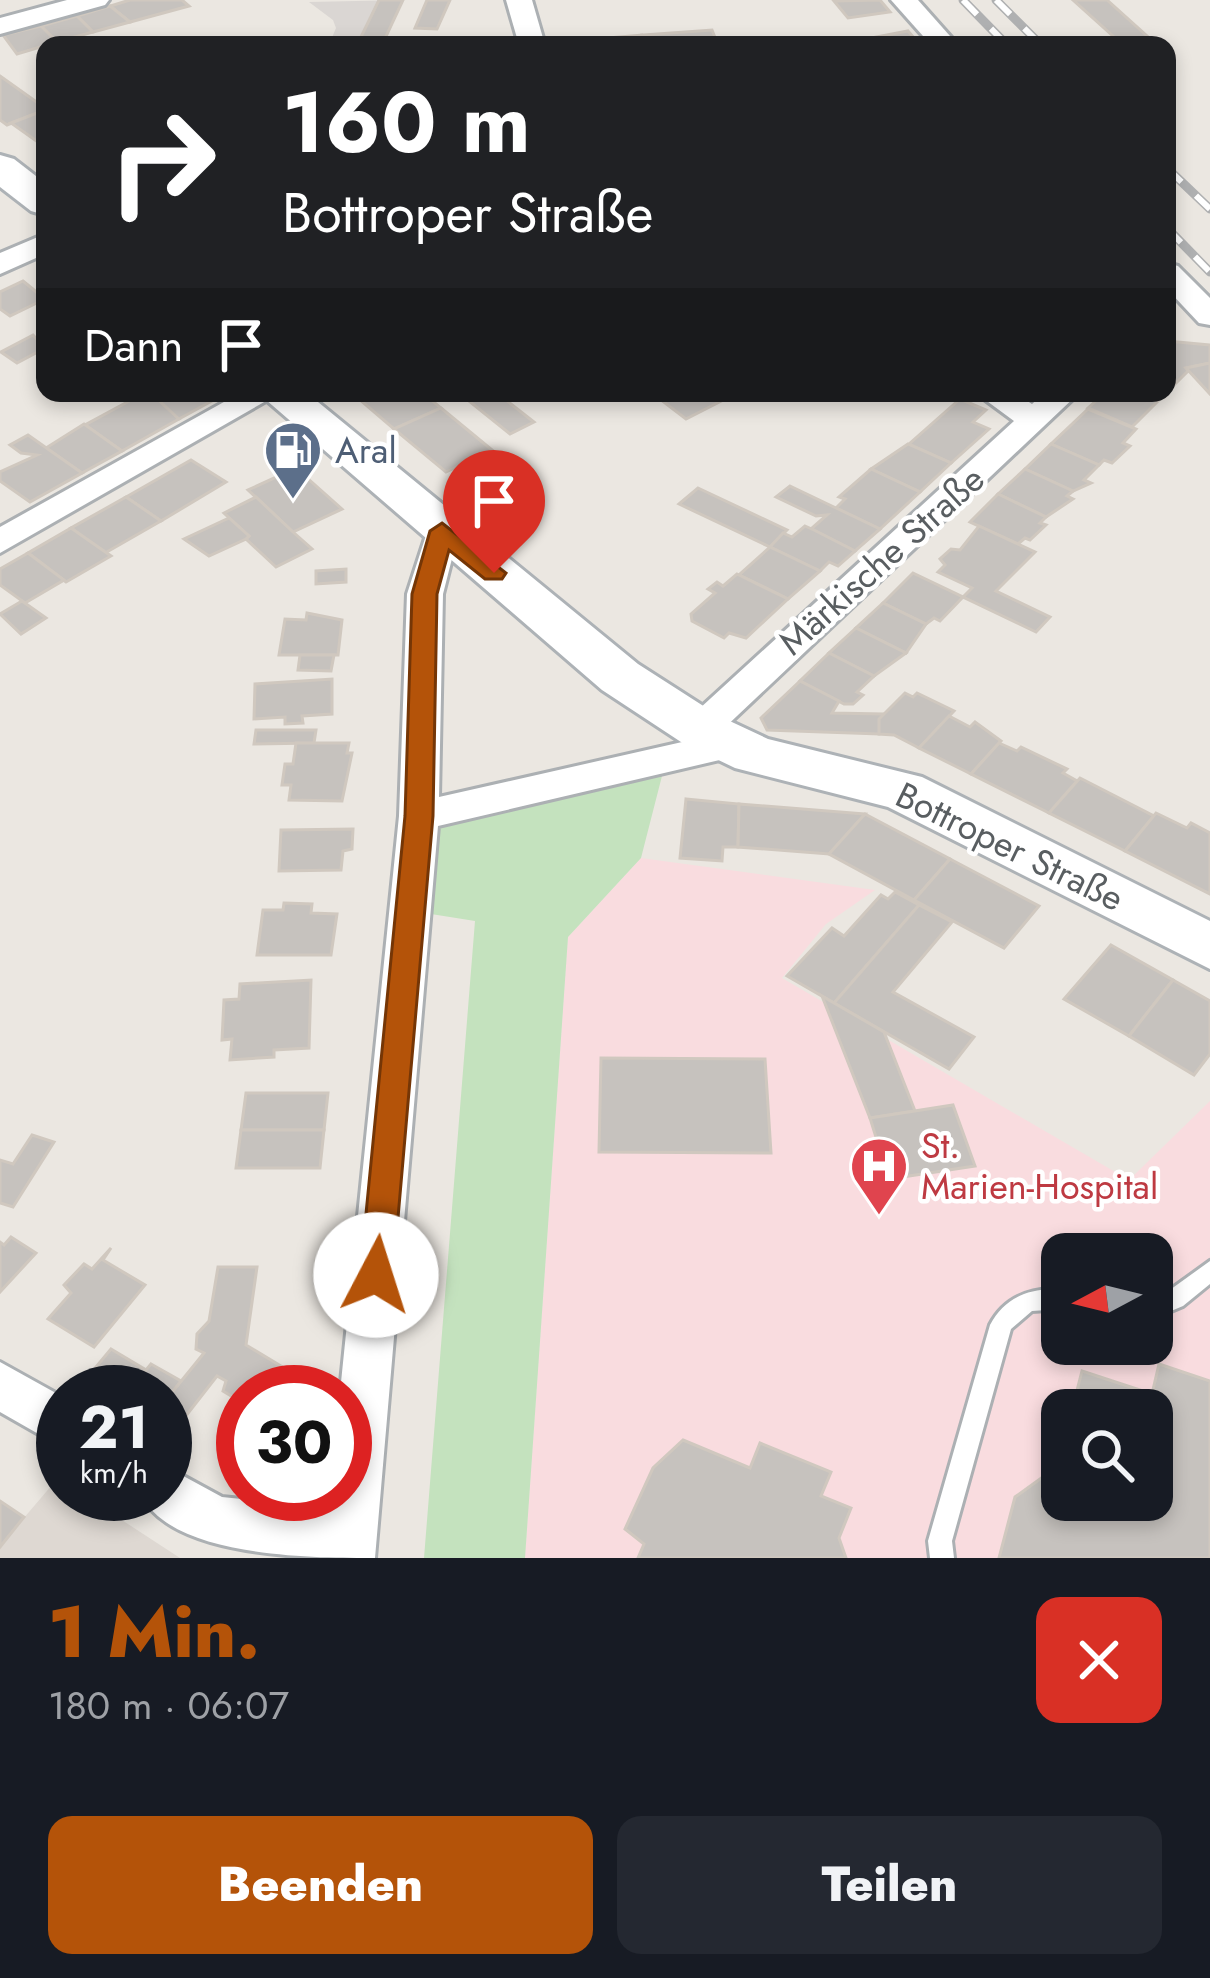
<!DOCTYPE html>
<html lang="de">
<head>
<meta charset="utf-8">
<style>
	:root { --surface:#171b24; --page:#242831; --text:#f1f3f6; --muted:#9ea1a6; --accent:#b45309 }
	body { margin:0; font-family:Jost,sans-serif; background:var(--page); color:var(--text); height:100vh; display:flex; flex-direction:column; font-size:45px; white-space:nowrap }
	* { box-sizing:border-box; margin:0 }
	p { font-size:39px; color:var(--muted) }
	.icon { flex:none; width:66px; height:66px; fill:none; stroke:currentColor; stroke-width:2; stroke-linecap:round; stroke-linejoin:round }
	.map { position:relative; height:1558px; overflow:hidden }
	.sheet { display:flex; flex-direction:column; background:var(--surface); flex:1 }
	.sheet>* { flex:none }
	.top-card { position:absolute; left:36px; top:36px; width:1140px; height:366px; border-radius:24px; box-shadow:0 6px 18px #0003; background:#202124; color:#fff; overflow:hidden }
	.needle { width:78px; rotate:263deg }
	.tools { position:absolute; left:1041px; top:1233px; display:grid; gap:24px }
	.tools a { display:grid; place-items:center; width:132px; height:132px; border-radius:24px; background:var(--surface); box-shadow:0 6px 18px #0003; font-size:60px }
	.speed { position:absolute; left:36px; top:1365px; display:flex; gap:24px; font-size:60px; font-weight:700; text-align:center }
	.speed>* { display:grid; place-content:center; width:156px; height:156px; border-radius:50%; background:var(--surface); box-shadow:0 6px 18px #0003; line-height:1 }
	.speed small { font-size:30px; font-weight:400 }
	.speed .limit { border:18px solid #d22; background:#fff; color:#111 }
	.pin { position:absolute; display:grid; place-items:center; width:102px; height:102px; color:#fff; margin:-123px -51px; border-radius:50% 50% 50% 0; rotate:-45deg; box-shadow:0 0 12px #0007 }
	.pin .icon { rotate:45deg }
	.me { position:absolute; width:132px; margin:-66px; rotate:5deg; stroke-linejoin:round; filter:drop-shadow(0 0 9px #0008) }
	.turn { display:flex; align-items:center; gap:42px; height:252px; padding:0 48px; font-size:54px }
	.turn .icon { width:156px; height:156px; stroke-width:2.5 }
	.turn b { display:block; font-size:84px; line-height:102px }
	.then { display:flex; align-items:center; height:114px; padding:0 48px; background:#0003; gap:24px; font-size:45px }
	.round { display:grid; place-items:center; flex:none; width:126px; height:126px; border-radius:24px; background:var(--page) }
	.headline { display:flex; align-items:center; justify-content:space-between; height:204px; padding:0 48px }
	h1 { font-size:72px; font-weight:800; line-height:90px; color:var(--accent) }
	.cta { display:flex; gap:24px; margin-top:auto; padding:24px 48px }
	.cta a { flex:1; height:138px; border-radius:24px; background:var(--accent); color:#fff; font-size:48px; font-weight:800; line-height:138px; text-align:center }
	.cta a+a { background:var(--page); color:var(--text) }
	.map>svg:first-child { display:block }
</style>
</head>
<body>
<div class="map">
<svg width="1210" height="1558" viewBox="0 0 1210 1558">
	<rect width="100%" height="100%" fill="#ebe7e1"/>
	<path fill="#dad6d3" d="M403 0 382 45H329L336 28 333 20 309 2Z"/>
	<path fill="#ded8d2" d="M58 1478 63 1482V1494H82L180 1558H0V1546Z"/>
	<path fill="#f9dcdf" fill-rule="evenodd" d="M641 858 875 890 826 924 782 978 1129 1180 1210 1101V1558H525L568 937ZM1062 1254H1152V1344H1062ZM1062 1410H1152V1500H1062Z"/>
	<path fill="#c4e2be" d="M663 772 641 858 568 937 525 1558H424L475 921 431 914 436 817Z"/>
	<g fill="#c6c2be" stroke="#d0c8bf" stroke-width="3">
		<path d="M130 0H182L189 6 130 22 110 6Z"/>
		<path d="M379 0H403L382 45H357Z"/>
		<path d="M427 0H450L437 29 415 28Z"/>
		<path d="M880 0 890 12 848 18 834 1Z"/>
		<path d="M1073 0H1107L1157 45H1123Z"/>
		<path d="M110 6 130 22 93 32 77 16Z"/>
		<path d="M77 16 93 32 57 42 41 26Z"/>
		<path d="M41 26 57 42 17 54 3 35Z"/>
		<path d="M712 30 718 45H646L642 35Z"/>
		<path d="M908 31 920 45H875L880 44 876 37Z"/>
		<path d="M642 35 646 45 572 41Z"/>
		<path d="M0 76 45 108V110L7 125 0 120Z"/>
		<path d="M45 110V147L11 123Z"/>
		<path d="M23 281 45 299 10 316 0 309V292Z"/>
		<path d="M33 335 45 348 17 363 1 352Z"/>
		<path d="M1167 341 1210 345V363L1186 368 1188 371 1168 391Z"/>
		<path d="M1210 363V394L1186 368Z"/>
		<path d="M144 393H151L179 419 122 451 85 425Z"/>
		<path d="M151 393H214L219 397 179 419Z"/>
		<path d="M352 393H423L441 408 394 429Z"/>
		<path d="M459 393H497L534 422 510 434Z"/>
		<path d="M652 393H716L725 399 686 419Z"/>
		<path d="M1105 393H1166L1132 427 1088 408Z"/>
		<path d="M960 399 986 410 973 422 989 429 951 463 909 444Z"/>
		<path d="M441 408 492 450 446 472 394 429Z"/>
		<path d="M1088 409 1136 429 1123 443 1130 446 1112 463 1104 460 1099 465 1051 444Z"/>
		<path d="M84 424 122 451 82 473 46 448Z"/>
		<path d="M28 435 82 473 30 502 0 481V472L37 455 21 453 10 445Z"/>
		<path d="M908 444 951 463 920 492 871 469Z"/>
		<path d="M1051 444 1099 465 1084 480 1091 483 1073 491 1025 469Z"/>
		<path d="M191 460 226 482 161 521 126 497Z"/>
		<path d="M296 468 342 509 293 532 248 490Z"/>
		<path d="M871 469 920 492 880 529 836 508 845 499 839 497Z"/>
		<path d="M1025 469 1073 491 1067 496 1073 499 1046 517 998 494Z"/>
		<path d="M790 486 836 508 880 529 855 551 811 529 827 515 816 516 776 497Z"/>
		<path d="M698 488 787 530 770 547 679 504Z"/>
		<path d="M998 494 1046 517 1040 523 1046 525 1030 540 1025 538 1018 544 970 522Z"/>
		<path d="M126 497 161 521 105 553 71 528Z"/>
		<path d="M256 497 293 532 312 549 276 567 246 539 249 536 224 513Z"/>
		<path d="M229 518 249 536 246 539 209 556 184 539Z"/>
		<path d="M805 526 814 530 855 551 838 566 829 562 820 571 770 547 783 533 792 537Z"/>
		<path d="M979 526 1035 552 996 591 1050 617 1036 632 963 597 972 588 938 572 945 565 940 559 951 549 960 550Z"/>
		<path d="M71 528 111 556 66 582 28 553Z"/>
		<path d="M770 547 820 571 788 599 739 575Z"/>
		<path d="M28 553 64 580 25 603 0 585V569Z"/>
		<path d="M346 569V582L316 584V571Z"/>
		<path d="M913 573 963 597 940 621 934 618 926 624 883 603Z"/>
		<path d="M737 574 788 599 746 638 729 633 724 638 692 621 691 614 715 593 708 589 717 582 723 586Z"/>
		<path d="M22 601 46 618 21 634 0 614Z"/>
		<path d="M883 603 926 624 906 653 856 628Z"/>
		<path d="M307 613 342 620 338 655H279L285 619 306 620Z"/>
		<path d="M856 628 906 653 874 676 829 653Z"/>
		<path d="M829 653 874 676 857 692 863 695 853 704H844L800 681Z"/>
		<path d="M300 655H334L331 671 298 670Z"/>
		<path d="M332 679V714L302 716 303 723 285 724V717L254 719 255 684Z"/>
		<path d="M800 681 839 701 832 713 883 714 879 734 767 730 761 718Z"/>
		<path d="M905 693 913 697 917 693 954 711 919 748 894 735 879 734V719Z"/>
		<path d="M949 716 970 727 975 722 1001 741 971 774 919 748Z"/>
		<path d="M256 730H316L314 743 254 744Z"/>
		<path d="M296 743H349L347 753H352L342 801 289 800 291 785H282L285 764H293Z"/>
		<path d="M999 743 1017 751 1021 747 1067 769 1063 773 1077 781 1049 813 971 774Z"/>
		<path d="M1080 778 1154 816 1125 851 1049 813Z"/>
		<path d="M686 799 739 804 738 847H723L722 861 680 858Z"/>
		<path d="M739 804 865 814 829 854 738 847Z"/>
		<path d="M1156 813 1187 828 1191 823 1210 833V894L1125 851Z"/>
		<path d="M865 814 950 859 914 900 829 854Z"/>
		<path d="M281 830 353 829 352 849 343 851 341 870 279 871Z"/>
		<path d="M950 859 1039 906 1004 948 914 900Z"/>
		<path d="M895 892 919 905 834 1003 787 976 832 928 844 936 881 895 888 899Z"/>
		<path d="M284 903 312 904 311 913 337 914 331 955H257L263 910H283Z"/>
		<path d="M919 905 952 922 893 992 974 1037 949 1069 834 1003Z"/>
		<path d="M1111 945 1173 980 1129 1036 1064 999Z"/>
		<path d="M311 980 309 1048 274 1050V1057L230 1060 232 1039 222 1040 224 1000 239 999 240 984Z"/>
		<path d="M1173 980 1210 1001V1054L1194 1075 1129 1036Z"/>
		<path d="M822 996 884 1032 915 1111 870 1118Z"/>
		<path d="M601 1058 765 1059 771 1153 599 1152Z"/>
		<path d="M246 1093H328L324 1130H241Z"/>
		<path d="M953 1105 975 1166 889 1179 870 1118Z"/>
		<path d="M241 1130H324L320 1168H236Z"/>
		<path d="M32 1135 54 1142 13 1207 0 1203V1160L13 1164Z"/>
		<path d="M11 1237 36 1253 0 1292V1242L4 1245Z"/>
		<path d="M111 1248 103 1260 145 1285 94 1347 48 1319 71 1293 64 1285 84 1264 92 1269Z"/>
		<path d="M218 1267H257L246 1345 299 1377 287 1392H243V1403L223 1391 226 1381 217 1376 185 1417 165 1406V1401L204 1353 196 1349 197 1334 209 1321Z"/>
		<path d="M111 1349 146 1370 128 1392H93L81 1385Z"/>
		<path d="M151 1364 181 1381 165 1401V1392H128Z"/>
		<path d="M1159 1364 1210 1381V1558H999L1015 1497 1058 1466 1062 1452V1500H1152V1410H1072L1082 1371 1152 1394Z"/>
		<path d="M683 1440 750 1468 760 1443 831 1472 821 1496 851 1508 839 1538 846 1558H638L644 1544 625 1529 653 1468Z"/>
		<path d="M0 1501 24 1517 0 1547Z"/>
	</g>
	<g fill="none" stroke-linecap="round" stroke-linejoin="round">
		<defs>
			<g id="lane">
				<path d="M1210 1261V1284L1183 1306 1152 1319V1299L1167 1292Z"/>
				<path d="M1052 1289H1062V1309L1032 1311 1011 1329 952 1541 954 1558H930L928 1541 990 1325C1003 1300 1024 1290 1052 1289Z"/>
			</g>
			<g id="street">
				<path d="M67 0H109L105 5 0 34V18Z"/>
				<path d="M506 0H532L545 45H519Z"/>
				<path d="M891 0H918L958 45H931Z"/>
				<path d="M45 234V254L0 274V253Z"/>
				<path d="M1167 263 1178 266 1210 298V325L1199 323 1167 289Z"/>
				<path d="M240 393H280L0 553V527Z"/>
				<path d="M976 393H1015L1032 404 1044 393H1079L719 733 741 735 746 745 741 755 438 826 375 1558C314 1558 170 1558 141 1494H165V1466L222 1497 328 1508 329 1494H345V1392H340L399 816 407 594 430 523H454L459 531 443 594 439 797 691 740 681 729 687 720 1014 421Z"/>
				<path d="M0 1362 63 1397V1448L0 1412Z"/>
			</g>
			<g id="secondary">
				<path d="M0 155 14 159 45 183V215L31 211 0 187Z"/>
				<path d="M258 393H307L638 664 719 716 768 739 922 777 1210 921V969L888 807 735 768 681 742 602 690Z"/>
			</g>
		</defs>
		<use href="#lane" stroke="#acb0b3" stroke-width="6"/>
		<use href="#street" stroke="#acb0b3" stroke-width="6"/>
		<use href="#secondary" stroke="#adb2b6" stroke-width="6"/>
		<use href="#lane" fill="#fff" fill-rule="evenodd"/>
		<use href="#street" fill="#fff" fill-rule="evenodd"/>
		<use href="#secondary" fill="#fff" fill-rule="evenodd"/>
		<defs>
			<g id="rail">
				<path d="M963 0 1007 45"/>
				<path d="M996 0 1041 45"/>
				<path d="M1167 168 1210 209"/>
				<path d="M1167 228 1210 272"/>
			</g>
		</defs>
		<use href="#rail" stroke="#afb0b1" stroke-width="9"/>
		<use href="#rail" stroke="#fff" stroke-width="6" stroke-dasharray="20" stroke-linecap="butt"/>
	</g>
	<path fill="#b45309" stroke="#753606" stroke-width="3" d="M442 523 506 573 502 579H485L449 550 437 594 433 816 393 1275 388 1286 376 1290 365 1286 360 1275 405 816 412 594 430 531Z"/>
	<defs>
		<symbol id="fuel-pin" viewBox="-11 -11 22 30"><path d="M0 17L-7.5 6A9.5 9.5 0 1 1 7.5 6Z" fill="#5c6f8a" stroke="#fff"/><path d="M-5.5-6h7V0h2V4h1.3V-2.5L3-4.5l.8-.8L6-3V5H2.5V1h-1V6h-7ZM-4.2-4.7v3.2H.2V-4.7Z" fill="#fff"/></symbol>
		<symbol id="hospital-pin" viewBox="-11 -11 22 30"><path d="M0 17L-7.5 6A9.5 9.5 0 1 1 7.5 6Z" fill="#e0444e" stroke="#fff"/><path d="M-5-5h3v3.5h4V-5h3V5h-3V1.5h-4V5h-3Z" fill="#fff"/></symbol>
	</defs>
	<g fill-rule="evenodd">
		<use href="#fuel-pin" x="260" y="417" width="66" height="90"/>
		<use href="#hospital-pin" x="846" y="1133" width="66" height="90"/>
	</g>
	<g text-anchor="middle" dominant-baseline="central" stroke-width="9" stroke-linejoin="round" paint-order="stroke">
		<g font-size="36" fill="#4e5e75" stroke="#fff" text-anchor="start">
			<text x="335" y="450">Aral</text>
		</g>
		<g font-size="36" fill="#595e61" stroke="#fff">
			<text transform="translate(881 560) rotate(-42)">Märkische Straße</text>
			<text transform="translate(1010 846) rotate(26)">Bottroper Straße</text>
		</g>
		<g font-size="36" fill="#be3a42" stroke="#fff" text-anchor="start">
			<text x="921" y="1145">St.<tspan x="921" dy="41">Marien-Hospital</tspan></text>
		</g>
	</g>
</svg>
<div class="tools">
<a><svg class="needle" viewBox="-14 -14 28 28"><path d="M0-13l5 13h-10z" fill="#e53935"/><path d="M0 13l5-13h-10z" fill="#9ea1a6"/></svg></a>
<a><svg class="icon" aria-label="search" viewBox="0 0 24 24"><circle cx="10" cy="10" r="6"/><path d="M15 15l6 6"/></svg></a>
</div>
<div class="speed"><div>21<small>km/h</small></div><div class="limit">30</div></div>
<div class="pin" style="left:494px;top:573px;background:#d93025"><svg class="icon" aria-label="arrive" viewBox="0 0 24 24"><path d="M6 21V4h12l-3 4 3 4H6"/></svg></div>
<svg class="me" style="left:376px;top:1275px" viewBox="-20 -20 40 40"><circle r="19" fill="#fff"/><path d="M0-13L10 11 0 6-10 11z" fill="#b45309"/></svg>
<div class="top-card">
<div class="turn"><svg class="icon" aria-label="right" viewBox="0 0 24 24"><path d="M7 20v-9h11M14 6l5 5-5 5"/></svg><div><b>160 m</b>Bottroper Straße</div></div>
<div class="then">Dann<svg class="icon" aria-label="arrive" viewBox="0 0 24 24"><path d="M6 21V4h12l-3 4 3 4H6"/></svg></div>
</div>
</div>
<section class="sheet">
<div class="headline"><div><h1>1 Min.</h1><p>180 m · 06:07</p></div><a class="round" style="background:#d93025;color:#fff"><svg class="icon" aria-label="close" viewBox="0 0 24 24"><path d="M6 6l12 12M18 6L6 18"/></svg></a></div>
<div class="cta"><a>Beenden</a><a>Teilen</a></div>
</section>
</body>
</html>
